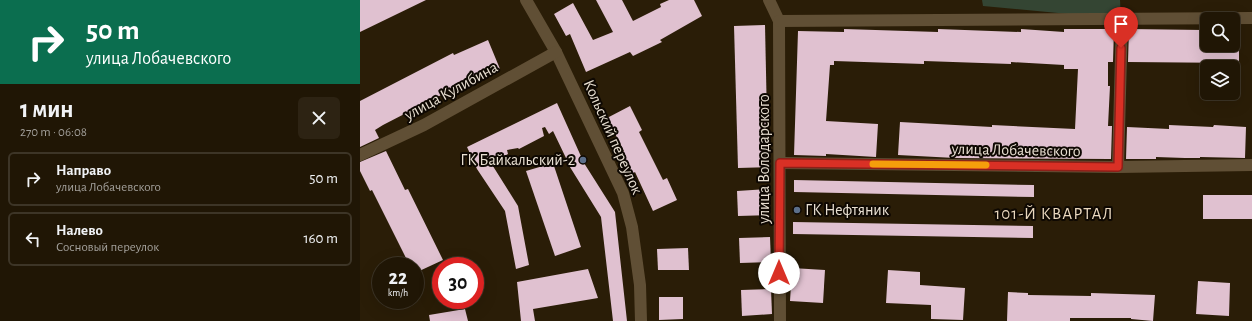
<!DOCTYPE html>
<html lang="ru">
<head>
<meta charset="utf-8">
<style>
	:root { --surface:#201605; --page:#2d2313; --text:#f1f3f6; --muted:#a29f9a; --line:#3d3527 }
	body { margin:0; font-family:"Alegreya Sans",sans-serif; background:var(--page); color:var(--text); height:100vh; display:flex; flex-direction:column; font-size:15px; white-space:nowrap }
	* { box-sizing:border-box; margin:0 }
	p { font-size:13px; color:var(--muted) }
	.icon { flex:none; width:22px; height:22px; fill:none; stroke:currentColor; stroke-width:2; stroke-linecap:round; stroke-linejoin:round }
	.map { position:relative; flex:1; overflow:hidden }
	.drawer { display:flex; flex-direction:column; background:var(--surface); width:360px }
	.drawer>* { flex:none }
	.top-card { background:#0b6e4f; color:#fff; overflow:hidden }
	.fabs { position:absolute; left:840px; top:12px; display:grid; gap:8px }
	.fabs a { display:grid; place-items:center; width:40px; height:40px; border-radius:6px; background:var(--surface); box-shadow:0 4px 16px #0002,0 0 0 1px var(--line); font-size:20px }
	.speed { position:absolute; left:12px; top:257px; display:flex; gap:8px; font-size:20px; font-weight:700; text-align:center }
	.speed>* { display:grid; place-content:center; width:52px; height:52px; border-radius:50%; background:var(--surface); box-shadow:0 4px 16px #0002,0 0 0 1px var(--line); line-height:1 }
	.speed small { font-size:10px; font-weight:400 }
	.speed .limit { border:6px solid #d22; background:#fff; color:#111 }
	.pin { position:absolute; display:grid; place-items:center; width:34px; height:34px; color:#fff; margin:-41px -17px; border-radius:50% 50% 50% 0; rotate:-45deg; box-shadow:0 0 4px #0007 }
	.pin .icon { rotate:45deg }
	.me { position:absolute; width:44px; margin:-22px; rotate:0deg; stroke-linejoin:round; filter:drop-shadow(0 0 3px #0008) }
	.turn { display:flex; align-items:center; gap:14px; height:84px; padding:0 20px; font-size:18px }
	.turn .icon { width:52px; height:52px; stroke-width:2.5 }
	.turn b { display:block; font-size:28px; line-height:34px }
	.round { display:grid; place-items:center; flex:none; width:42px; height:42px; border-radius:6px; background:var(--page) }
	.overview { display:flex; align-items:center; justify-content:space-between; height:68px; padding:0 20px }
	h1 { font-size:24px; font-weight:600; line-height:30px }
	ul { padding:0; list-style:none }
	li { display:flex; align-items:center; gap:12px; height:54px; margin:0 8px 6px; padding:0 12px; border:2px solid var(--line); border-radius:6px }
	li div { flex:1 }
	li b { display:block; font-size:15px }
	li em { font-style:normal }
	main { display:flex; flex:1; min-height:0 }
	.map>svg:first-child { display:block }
</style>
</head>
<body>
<main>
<section class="drawer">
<div class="top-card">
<div class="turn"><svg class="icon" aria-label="right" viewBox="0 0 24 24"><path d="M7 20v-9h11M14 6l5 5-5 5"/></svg><div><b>50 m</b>улица Лобачевского</div></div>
</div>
<div class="overview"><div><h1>1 мин</h1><p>270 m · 06:08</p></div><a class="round"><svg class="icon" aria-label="close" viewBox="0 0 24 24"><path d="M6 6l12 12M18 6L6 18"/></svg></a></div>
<ul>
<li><svg class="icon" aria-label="right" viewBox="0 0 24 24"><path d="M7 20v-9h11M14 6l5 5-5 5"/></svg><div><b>Направо</b><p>улица Лобачевского</p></div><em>50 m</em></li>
<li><svg class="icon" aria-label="left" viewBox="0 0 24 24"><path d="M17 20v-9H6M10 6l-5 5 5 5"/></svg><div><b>Налево</b><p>Сосновый переулок</p></div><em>160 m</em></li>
</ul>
</section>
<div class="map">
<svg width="892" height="321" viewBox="0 0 892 321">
	<rect width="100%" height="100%" fill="#2a1d07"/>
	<path fill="#344533" d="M622 0H760L761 19 623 6Z"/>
	<g fill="#e0c1d0">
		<path d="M0 0H66L0 32Z"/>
		<path d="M236 0H262L273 21 301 7 300 4 309 0H334L342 16 300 40 302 42 273 56 270 52 226 72 210 34 206 36 194 14 213 3 233 40 253 32Z"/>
		<path d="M405 25 408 167 378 168 374 26Z"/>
		<path d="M484 29 578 32V29L661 32V29L704 32V29H754L753 62H748V86H750L748 126H752L751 159 595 158 538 155 540 122 632 127V125L715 129 718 69H704V65L651 62V64L564 61V64L474 61V65H470L466 121 518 124 516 157 466 154V156L434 155 438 31 484 32Z"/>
		<path d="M769 29 843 30V45H879V63L768 62Z"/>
		<path d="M128 40 140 69 119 78 118 76 23 125 15 130 19 138 0 147V101L93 53 94 55Z"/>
		<path d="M197 103 224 163 255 212 267 321H253L241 217 205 159 206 158 193 131 189 134 185 127 182 128 184 136 159 149 158 148 147 150 148 154 131 163 158 206 169 265 156 269 145 211 117 169 107 147Z"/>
		<path d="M270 106 282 130 279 132 303 180 307 178 317 200 293 211 275 172 272 174 261 153 264 151 247 118Z"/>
		<path d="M809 125 853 127 854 125 886 127 885 158 840 157V158H825L796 157V159H766L767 127 809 129Z"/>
		<path d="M26 151 45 190 48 189 83 260 55 273V266H50L12 190 10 191 0 171V162Z"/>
		<path d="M193 163 221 247 195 256 166 171Z"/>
		<path d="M434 180 674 185V197L434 192Z"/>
		<path d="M408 189 409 215 378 216 377 191Z"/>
		<rect x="843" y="195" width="49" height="24"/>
		<path d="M433 222 673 226V238L433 234Z"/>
		<path d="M410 237 411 262 380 263 379 238Z"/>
		<path d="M328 248 329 270H298L297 249Z"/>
		<path d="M432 268 465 270 463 303 430 301Z"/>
		<path d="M228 269 238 298 173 309 175 321H161L157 282Z"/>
		<path d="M528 270 560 272V285L605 288 603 320 571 319V305L526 303Z"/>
		<path d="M838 281 870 283 869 316 836 314Z"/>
		<path d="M411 289 412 314 382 316 381 290Z"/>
		<path d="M648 292 668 293V295L731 296V293L795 295 793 321 771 319V318H710V321H647Z"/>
		<path d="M299 297H323V319L299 320Z"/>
		<path d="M105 309 108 321H70L69 315Z"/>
	</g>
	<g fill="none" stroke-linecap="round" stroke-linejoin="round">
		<g stroke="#604f35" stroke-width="12">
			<path d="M166 0 196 52 263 193 272 227 280 285 281 321"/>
			<path d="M409 0 419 21 420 321"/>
			<path d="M419 21 892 18"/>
			<path d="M0 155 64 125 196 52"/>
			<path d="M420 163 758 167 892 165"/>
			<path d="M758 167 762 19"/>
		</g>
	</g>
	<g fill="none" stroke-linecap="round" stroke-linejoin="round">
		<defs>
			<path id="route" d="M419 273 420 163 758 167 761 48"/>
		</defs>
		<use href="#route" stroke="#8d1f18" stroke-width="10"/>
		<use href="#route" stroke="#d93025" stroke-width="7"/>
		<path stroke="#f59e0b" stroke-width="7" d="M513 164 626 165"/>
	</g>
	<g fill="#5c6f8a" stroke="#0e0802" stroke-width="1.5">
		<circle cx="223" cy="160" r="4"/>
		<circle cx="437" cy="210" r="4"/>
	</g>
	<g text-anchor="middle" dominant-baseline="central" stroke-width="4" stroke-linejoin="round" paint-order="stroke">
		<g font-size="16" fill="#e8dfd1" stroke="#0e0802">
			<text transform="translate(91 91) rotate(-29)">улица Кулибина</text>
			<text transform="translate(253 137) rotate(66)">Кольский переулок</text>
			<text transform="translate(656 150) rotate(1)">улица Лобачевского</text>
			<text transform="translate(404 159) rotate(-90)">улица Володарского</text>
		</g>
		<g font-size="16" fill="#e8dfd1" stroke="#0e0802" text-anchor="end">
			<text x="215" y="160">ГК Байкальский-2</text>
			<text x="445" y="210" text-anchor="start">ГК Нефтяник</text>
		</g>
		<g font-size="17" letter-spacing="1" fill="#ead8be" stroke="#0e0802">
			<text x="694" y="213">101-Й КВАРТАЛ</text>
		</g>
	</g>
</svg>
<div class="fabs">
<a><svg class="icon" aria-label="search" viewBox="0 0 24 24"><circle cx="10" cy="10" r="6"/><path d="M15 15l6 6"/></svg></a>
<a><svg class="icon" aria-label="layers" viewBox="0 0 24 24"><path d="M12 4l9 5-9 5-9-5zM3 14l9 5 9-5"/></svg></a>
</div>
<div class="speed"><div>22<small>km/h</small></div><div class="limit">30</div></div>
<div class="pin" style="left:761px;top:48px;background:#d93025"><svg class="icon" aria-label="arrive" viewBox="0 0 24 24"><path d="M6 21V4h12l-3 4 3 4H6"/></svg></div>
<svg class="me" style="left:419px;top:273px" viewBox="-20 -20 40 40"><circle r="19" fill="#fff"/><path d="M0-13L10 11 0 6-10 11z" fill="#d93025"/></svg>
</div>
</main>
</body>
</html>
